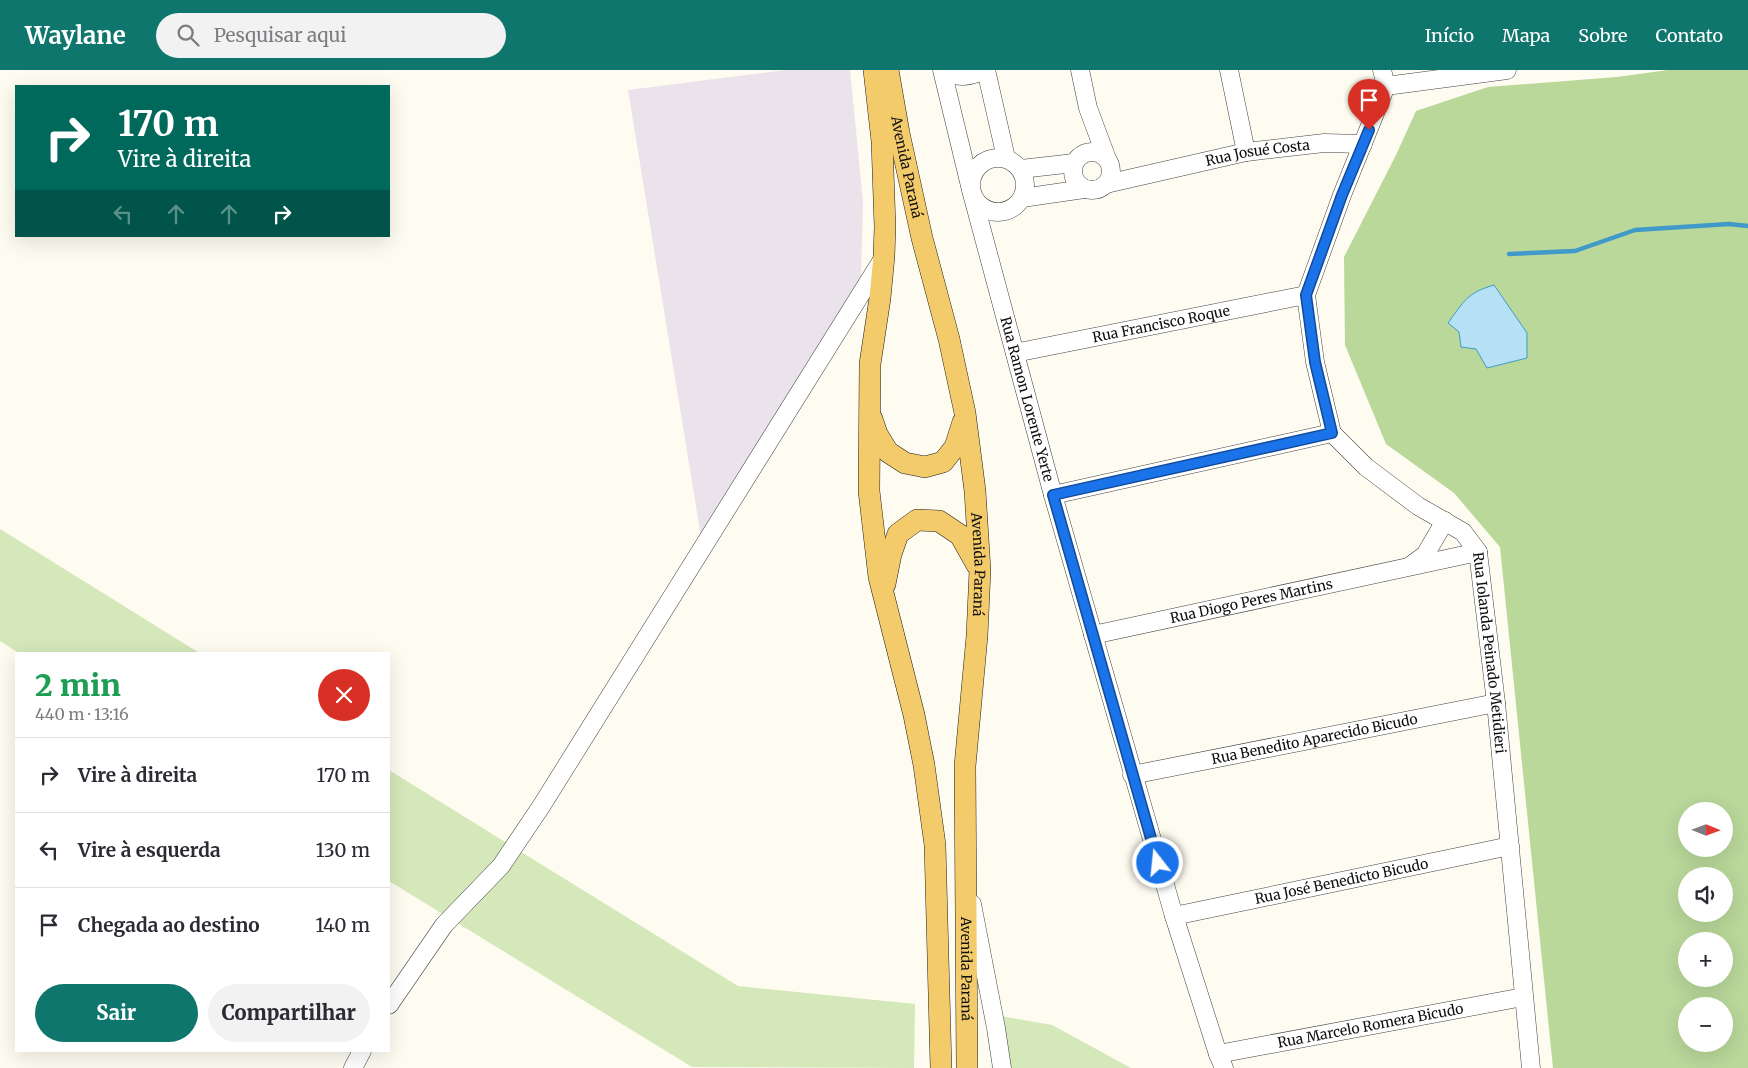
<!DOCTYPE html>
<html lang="pt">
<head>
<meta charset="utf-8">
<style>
	:root { --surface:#fff; --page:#f2f2f3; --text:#2b2b33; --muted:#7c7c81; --line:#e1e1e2; --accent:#0f766e }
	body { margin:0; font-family:Merriweather,serif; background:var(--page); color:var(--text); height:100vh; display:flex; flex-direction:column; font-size:19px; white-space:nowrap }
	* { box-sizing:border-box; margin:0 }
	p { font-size:16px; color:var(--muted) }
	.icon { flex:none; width:28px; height:28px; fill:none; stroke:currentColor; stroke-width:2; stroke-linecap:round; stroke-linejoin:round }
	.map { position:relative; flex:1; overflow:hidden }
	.panel { position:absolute; left:15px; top:582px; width:375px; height:400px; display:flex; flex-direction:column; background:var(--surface); border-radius:0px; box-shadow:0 5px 20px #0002 }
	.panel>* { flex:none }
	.hud { position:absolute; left:15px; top:15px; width:375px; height:152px; border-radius:0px; box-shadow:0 5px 20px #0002; background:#00695c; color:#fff; overflow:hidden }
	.needle { width:32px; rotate:91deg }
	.tools { position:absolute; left:1678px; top:732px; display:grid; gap:10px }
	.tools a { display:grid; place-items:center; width:55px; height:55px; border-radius:50%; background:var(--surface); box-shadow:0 5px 20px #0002; font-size:25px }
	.pin { position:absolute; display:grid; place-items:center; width:42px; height:42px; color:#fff; margin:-51px -21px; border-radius:50% 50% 50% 0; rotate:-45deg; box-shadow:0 0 5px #0007 }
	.pin .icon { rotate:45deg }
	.me { position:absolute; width:55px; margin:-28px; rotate:344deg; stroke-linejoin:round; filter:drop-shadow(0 0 4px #0008) }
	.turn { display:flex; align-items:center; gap:18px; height:105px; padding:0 20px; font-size:22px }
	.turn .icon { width:65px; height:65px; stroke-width:2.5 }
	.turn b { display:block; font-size:35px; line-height:42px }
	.lanes { display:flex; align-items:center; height:48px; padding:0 20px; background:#0003; justify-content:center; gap:25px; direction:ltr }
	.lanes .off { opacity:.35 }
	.round { display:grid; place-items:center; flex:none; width:52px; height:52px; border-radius:26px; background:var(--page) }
	.headline { display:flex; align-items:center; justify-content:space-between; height:85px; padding:0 20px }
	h1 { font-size:30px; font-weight:800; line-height:38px; color:#1e9e55 }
	.cta { display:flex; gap:10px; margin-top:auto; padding:10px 20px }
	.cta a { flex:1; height:58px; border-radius:30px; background:var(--accent); color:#fff; font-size:20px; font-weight:800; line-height:58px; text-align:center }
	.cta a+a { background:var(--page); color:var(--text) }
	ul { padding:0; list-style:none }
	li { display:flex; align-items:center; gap:15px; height:75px; padding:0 20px; border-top:1px solid var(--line) }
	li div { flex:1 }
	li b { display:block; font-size:19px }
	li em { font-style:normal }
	header { display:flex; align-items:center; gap:30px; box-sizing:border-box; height:70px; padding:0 25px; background:var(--accent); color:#fff }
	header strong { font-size:24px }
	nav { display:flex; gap:28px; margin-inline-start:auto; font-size:18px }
	.search { width:350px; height:45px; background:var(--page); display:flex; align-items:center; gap:12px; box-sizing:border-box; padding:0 18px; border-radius:28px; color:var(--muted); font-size:19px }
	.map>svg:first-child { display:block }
</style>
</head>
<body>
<header>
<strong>Waylane</strong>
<div class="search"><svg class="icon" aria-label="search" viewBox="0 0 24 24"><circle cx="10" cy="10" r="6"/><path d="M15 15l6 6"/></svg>Pesquisar aqui</div>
<nav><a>Início</a><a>Mapa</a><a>Sobre</a><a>Contato</a></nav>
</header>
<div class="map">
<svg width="1748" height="998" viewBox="0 0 1748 998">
	<rect width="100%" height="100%" fill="#fefbf0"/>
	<path fill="#ebe3ec" d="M785 0H850L863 132 861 209 701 467 628 20Z"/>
	<g fill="#d4e8ba">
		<path d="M0 459 201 584H20L0 571Z"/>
		<path d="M389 700 738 916 915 934 914 998 692 997 389 811Z"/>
		<path d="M1000 946 1052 955 1131 998H1009Z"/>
	</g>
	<path fill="#b9d89a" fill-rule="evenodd" d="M1668 0H1748V998H1553L1500 477 1454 423 1386 374 1345 275 1344 187 1396 85 1416 41 1488 17 1617 7ZM1686 741H1724V779H1686ZM1686 806H1724V844H1686ZM1686 871H1724V909H1686ZM1686 936H1724V974H1686Z"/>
	<path fill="#b6e0f4" stroke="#4099c8" d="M1494 215 1527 263V288L1487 298 1476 279 1461 277 1459 262 1448 253C1464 231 1467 223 1494 215Z"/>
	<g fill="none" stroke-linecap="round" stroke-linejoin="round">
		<path stroke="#4099c8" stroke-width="4.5" d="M1509 184 1575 181 1635 160 1729 154 1748 156"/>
		<defs>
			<g id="minor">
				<path id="s1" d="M942 0 971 120 1053 425 1174 846 1218 984 1224 998"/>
				<path d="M945 0C956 9 971 7 983 0"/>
				<path d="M986 0 1006 88"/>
				<path d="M1080 0 1088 38 1107 89"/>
				<path d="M1229 0 1246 82"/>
				<path d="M1382 0 1386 16"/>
				<path id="s2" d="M1386 16 1342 125 1306 225 1315 292 1332 363 1366 397 1418 436 1463 462 1478 482 1496 633 1531 998"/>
				<path d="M1386 16 1507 0"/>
				<circle cx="1092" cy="101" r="19"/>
				<circle cx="998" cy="115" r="27"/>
				<path d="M1021 99 1074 93"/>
				<path id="s3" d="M1106 114 1246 82 1324 73 1363 74"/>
				<path d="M1022 128 1084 119"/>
				<path id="s4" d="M1015 283 1306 225"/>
				<path d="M1053 425 1332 363"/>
				<path d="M1410 496 1425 485 1445 451"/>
				<path id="s5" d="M1093 565 1478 482"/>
				<path id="s6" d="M1132 705 1496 633"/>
				<path d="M972 834 996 958 1002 998"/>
				<path id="s7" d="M1174 846 1510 776"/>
				<path d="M389 935 444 855 501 796 542 735 884 187"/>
				<path id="s8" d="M1218 984 1523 927"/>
				<path d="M353 998 362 981"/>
			</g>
			<g id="major">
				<path d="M874 0 882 71 885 157 884 186 880 228 870 294 869 421 879 507 914 645 924 695 935 775 941 998"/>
				<path id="s9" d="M888 0 899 63 922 168 949 269 965 343 975 421 980 500 977 566 965 696 967 998"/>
				<path d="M872 349 877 364 888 382 905 393 925 397 943 392 955 377 963 352"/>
				<path d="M885 514 891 484 898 464 917 450 939 451 960 465 977 495"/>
			</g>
		</defs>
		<use href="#minor" stroke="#414141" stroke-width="19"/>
		<use href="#major" stroke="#1f1f1f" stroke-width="22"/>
		<use href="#minor" stroke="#fff" stroke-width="18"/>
		<use href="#major" stroke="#f3cb6b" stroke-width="21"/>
	</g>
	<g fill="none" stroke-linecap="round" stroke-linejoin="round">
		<defs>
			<path id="route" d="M1158 793 1053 425 1332 363 1315 292 1306 225 1342 125 1369 60"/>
		</defs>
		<use href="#route" stroke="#114b97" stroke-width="12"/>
		<use href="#route" stroke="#1a73e8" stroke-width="9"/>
	</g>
	<g text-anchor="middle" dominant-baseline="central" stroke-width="5" stroke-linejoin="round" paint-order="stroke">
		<g font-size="14" fill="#0e0e0e" stroke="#fff">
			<text stroke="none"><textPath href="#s3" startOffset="155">Rua Josué Costa</textPath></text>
			<text stroke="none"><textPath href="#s9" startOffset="99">Avenida Paraná</textPath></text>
			<text stroke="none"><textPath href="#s4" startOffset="149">Rua Francisco Roque</textPath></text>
			<text stroke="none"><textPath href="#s1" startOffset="340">Rua Ramon Lorente Yerte</textPath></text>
			<text stroke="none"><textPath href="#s9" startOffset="504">Avenida Paraná</textPath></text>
			<text stroke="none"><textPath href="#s5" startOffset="162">Rua Diogo Peres Martins</textPath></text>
			<text stroke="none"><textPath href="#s2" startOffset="656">Rua Iolanda Peinado Metidieri</textPath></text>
			<text stroke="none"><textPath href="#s6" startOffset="186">Rua Benedito Aparecido Bicudo</textPath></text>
			<text stroke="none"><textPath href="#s7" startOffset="171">Rua José Benedicto Bicudo</textPath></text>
			<text stroke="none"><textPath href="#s9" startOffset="909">Avenida Paraná</textPath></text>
			<text stroke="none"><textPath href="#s8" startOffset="155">Rua Marcelo Romera Bicudo</textPath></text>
		</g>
	</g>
</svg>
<div class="tools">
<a><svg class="needle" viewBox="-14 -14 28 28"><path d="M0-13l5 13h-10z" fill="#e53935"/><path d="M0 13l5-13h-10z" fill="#7c7c81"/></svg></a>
<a><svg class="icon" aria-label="sound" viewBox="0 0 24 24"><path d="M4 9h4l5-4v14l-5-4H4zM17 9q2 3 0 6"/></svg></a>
<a>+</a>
<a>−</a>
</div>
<div class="pin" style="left:1369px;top:60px;background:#d93025"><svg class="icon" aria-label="arrive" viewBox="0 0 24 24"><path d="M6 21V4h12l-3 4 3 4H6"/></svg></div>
<svg class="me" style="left:1158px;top:793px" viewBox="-20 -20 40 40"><circle r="17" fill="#1a73e8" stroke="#fff" stroke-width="3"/><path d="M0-11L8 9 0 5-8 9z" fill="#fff"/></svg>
<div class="hud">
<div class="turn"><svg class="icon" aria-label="right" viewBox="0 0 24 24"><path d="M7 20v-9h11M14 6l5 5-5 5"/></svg><div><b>170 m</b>Vire à direita</div></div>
<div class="lanes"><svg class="icon off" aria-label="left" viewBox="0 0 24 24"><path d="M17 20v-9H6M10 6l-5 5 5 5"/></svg><svg class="icon off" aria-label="ahead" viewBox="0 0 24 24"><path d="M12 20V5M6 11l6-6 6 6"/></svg><svg class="icon off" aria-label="ahead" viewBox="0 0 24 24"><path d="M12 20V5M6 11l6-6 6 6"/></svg><svg class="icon" aria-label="right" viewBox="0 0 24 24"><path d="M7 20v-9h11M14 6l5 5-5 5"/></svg></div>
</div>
<section class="panel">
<div class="headline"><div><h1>2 min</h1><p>440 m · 13:16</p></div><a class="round" style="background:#d93025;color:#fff"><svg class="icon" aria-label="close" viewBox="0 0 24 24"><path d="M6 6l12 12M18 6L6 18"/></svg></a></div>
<ul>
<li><svg class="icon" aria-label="right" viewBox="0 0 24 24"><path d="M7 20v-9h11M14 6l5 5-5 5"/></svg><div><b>Vire à direita</b></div><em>170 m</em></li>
<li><svg class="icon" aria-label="left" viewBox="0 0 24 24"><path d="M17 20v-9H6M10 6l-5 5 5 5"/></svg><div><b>Vire à esquerda</b></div><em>130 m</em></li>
<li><svg class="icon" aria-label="arrive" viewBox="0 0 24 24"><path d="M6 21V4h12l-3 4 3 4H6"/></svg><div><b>Chegada ao destino</b></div><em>140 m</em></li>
</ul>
<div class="cta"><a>Sair</a><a>Compartilhar</a></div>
</section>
</div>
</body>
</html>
